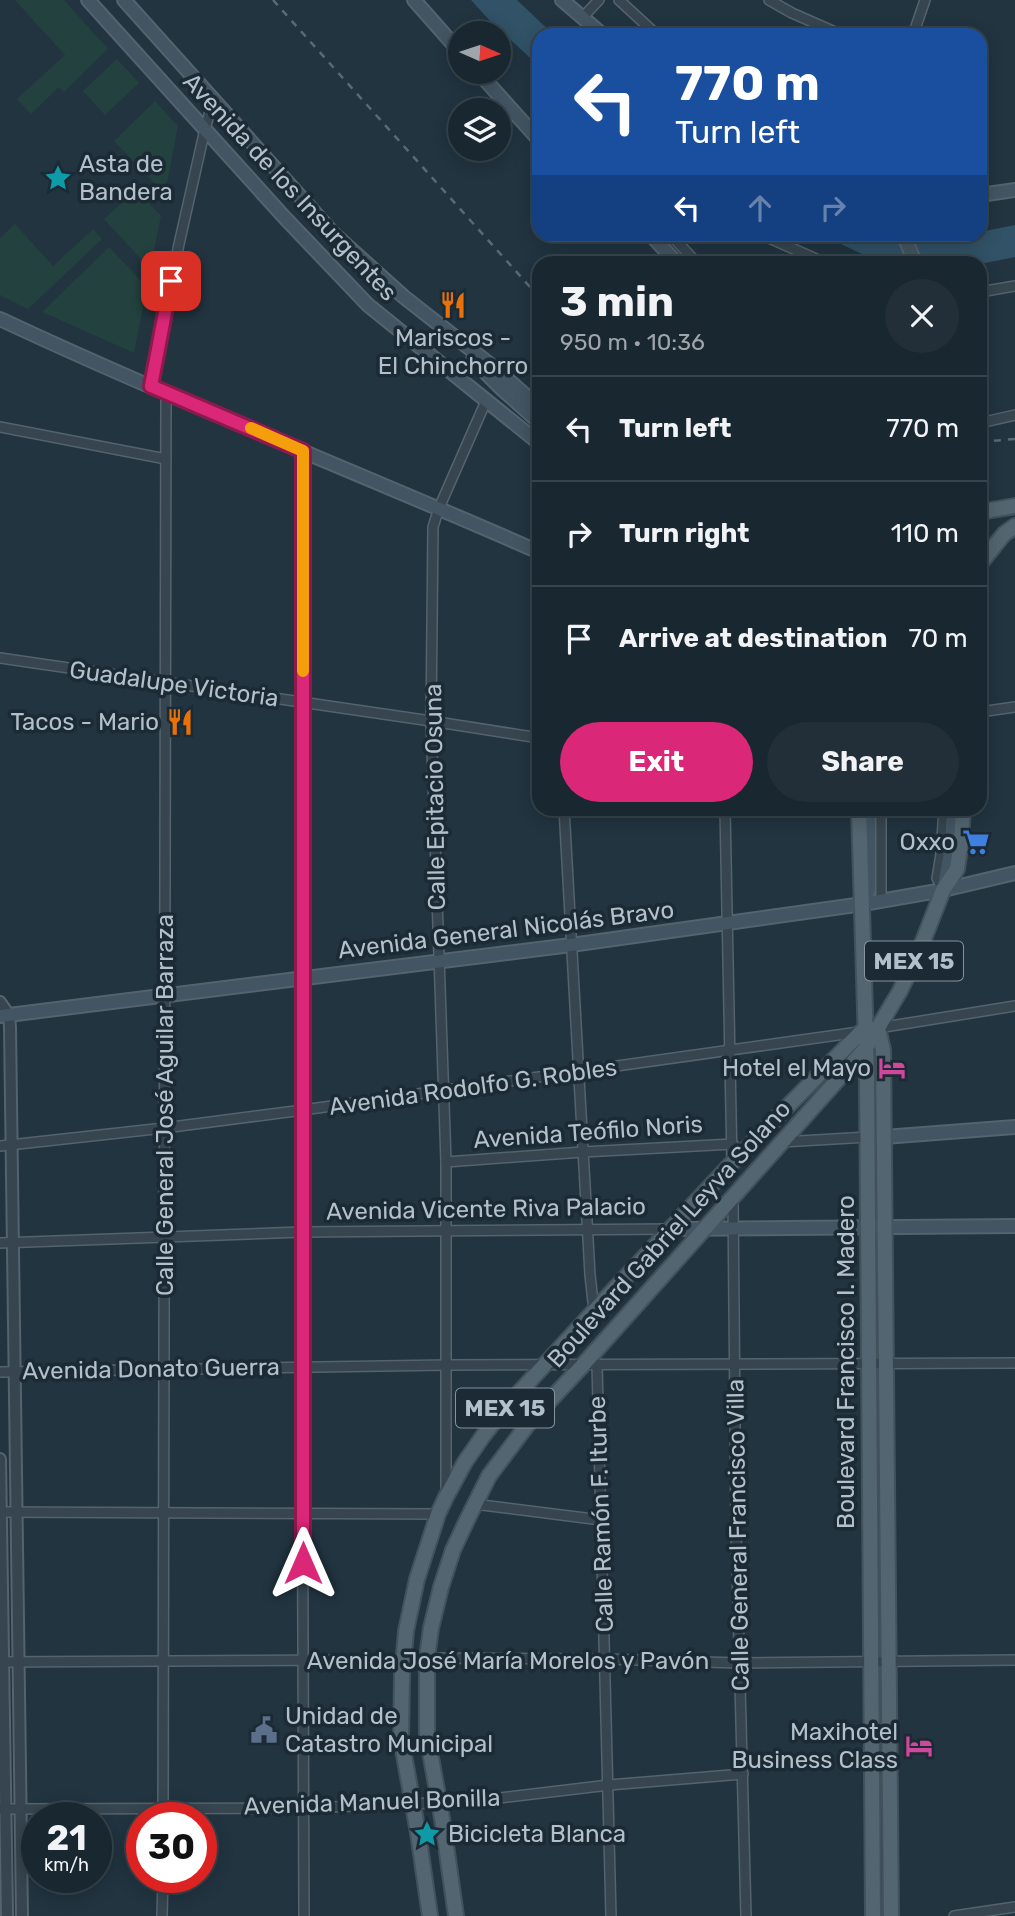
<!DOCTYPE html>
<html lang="en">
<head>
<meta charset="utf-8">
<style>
	:root { --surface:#192730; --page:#222f38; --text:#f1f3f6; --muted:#9fa5ab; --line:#37444c; --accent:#db2777 }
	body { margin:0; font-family:Rubik,sans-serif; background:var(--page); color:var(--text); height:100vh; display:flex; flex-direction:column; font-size:26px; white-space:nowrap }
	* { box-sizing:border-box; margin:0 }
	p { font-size:23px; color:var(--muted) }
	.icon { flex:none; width:38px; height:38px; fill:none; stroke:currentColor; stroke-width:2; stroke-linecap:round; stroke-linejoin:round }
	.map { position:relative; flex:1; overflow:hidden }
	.details { position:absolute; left:532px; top:256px; width:455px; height:560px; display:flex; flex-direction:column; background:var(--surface); border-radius:21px; box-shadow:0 4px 18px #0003,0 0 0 2px var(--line) }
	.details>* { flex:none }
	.banner { position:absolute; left:532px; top:28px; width:455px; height:214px; border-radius:21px; box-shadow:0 4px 18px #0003,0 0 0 2px var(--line); background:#1a4fa0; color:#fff; overflow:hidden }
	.needle { width:46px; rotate:93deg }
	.buttons { position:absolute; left:448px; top:21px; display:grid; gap:14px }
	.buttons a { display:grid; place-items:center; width:63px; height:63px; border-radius:50%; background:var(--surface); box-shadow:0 4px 18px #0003,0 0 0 2px var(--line); font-size:35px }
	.speed { position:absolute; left:21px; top:1802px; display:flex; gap:14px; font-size:35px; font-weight:700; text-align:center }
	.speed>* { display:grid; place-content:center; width:91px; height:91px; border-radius:50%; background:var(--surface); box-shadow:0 4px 18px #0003,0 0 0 2px var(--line); line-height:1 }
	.speed small { font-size:18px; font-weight:400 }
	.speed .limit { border:10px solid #d22; background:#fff; color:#111 }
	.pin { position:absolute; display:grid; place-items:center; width:60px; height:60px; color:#fff; margin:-30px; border-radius:14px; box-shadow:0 4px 10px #0006 }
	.me { position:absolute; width:77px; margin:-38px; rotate:0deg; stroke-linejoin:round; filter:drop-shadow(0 0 5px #0008) }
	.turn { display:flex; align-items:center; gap:24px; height:147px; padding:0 28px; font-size:32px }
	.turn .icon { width:91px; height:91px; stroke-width:2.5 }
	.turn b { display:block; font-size:49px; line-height:60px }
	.lanes { display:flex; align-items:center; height:66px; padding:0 28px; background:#0003; justify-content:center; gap:35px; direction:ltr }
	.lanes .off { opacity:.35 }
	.round { display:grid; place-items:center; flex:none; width:74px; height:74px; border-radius:37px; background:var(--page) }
	.overview { display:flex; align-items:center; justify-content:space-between; height:119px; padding:0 28px }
	h1 { font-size:42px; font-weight:700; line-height:52px }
	.button { display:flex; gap:14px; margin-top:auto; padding:14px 28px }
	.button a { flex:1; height:80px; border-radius:42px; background:var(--accent); color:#fff; font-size:28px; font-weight:700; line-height:80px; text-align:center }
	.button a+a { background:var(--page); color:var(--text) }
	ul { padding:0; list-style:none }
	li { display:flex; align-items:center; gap:21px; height:105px; padding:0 28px; border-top:2px solid var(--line) }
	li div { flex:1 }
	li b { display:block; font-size:26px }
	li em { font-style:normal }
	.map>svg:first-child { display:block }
</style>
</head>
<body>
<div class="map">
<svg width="1015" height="1916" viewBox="0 0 1015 1916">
	<rect width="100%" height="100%" fill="#213440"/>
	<g fill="#23413e">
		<path d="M15 0H64L108 49 64 92 59 87 31 114 17 99 65 55Z"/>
		<path d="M117 59 139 83 105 115 83 91Z"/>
		<path d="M155 101 178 126 165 194 114 141Z"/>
		<path d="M136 189 161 216 150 269 104 219Z"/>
		<path d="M15 224 53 266 93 229 102 239 28 309 0 295V238Z"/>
		<path d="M109 247 147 287 134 353 42 312Z"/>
	</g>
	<g fill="#315267">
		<path d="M471 0H517L554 35H539V66L490 21Z"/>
		<path d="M1015 225V257L985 263 910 262 862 254 822 235 980 234V232Z"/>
	</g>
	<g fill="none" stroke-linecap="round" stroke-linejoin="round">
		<defs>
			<g id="minor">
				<path d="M619 0 657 35"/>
				<path d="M769 0 792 13 842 35"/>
				<path d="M582 18 599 0"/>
				<path d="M913 35 925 0"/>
				<path d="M670 234 696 262"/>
				<path d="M760 234 823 262"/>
				<path d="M980 292 1015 286"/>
				<path d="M151 386 179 244 205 129 213 101"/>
				<path d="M980 423 1015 415"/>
				<path d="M0 427 166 459"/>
				<path d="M303 451 302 1367 304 1916"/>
				<path d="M0 658 431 721 539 738"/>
				<path d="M980 712 1015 707"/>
				<path d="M564 808 590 1275 594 1311"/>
				<path d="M725 808 732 1163"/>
				<path d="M881 808V900"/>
				<path d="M943 890 937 878 941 854 944 808"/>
				<path d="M878 1028 1015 1006"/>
				<path d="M782 1142 868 1137"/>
				<path d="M0 1146 164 1128 303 1110 859 1032"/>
				<path d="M446 1162 583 1152 733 1144"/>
				<path d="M733 1197 736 1529 746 1916"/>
				<path d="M0 1243 302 1232 670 1229"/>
				<path d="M597 1364 611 1916"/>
				<path d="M0 1372 447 1365 1015 1363"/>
				<path d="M446 1494V1162L431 721 433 527 439 508 486 401"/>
				<path d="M474 1504 601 1520"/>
				<path d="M0 1512 438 1514"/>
				<path d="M0 1662 343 1660 404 1661 427 1658 605 1659 739 1663 1015 1660"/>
				<path d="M0 1809 303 1808 413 1804 482 1800 609 1785 743 1774"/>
				<path d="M163 1818 166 393"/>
				<path d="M162 1916 163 1878"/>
				<path d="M954 1916 1015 1907"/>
			</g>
			<g id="tertiary">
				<path d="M0 1002 9 1015 10 1027 22 1916"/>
				<path d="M0 1459 7 1916"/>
			</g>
			<g id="secondary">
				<path d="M88 0 285 218 368 305 539 443"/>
				<path d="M124 0 334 234 404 297 492 366 539 407"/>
				<path d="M414 0 460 52"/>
				<path d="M562 0 603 35"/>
				<path d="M478 72 539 140"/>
				<path d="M980 195 1015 190"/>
				<path d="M650 234 676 262"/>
				<path d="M903 234 915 262"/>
				<path d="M0 319C177 402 360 473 539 552"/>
				<path d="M473 360 502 389 539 422"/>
				<path d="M944 886 951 847 953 808"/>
				<path d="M863 904 869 889V808"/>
				<path d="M0 1016 571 945 863 904 943 890 1015 873"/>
				<path d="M884 1137 1015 1127"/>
				<path d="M671 1229 1015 1226"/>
			</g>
			<g id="primary">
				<path d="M980 512 1015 506"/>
				<path d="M980 564 1004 534 1015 526"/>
				<path d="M859 808 867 1078 873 1916"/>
				<path d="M878 1028 883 1050 891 1916"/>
				<path d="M430 1916 418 1833 401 1738 402 1676 406 1631 417 1579 438 1514 446 1497 465 1462 483 1436 504 1409 594 1311 732 1163 861 1032 873 1029"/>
				<path d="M456 1916 443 1824 427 1735V1658L431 1628 441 1587 453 1550 467 1520 489 1476 528 1424 583 1365 866 1048 900 991 920 949 943 890 957 869 961 842 963 808"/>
			</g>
		</defs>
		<use href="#minor" stroke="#54636d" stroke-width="12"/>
		<use href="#tertiary" stroke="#54636d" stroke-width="14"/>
		<use href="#secondary" stroke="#54636d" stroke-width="16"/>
		<use href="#primary" stroke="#42515b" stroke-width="18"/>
		<use href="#minor" stroke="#36454f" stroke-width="9"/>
		<use href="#tertiary" stroke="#36454f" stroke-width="10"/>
		<use href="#secondary" stroke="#435563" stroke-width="12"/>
		<use href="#primary" stroke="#536570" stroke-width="14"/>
		<g stroke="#576a77" stroke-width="2.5" stroke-dasharray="7 7" stroke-linecap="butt">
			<path d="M273 0 539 297"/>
			<path d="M980 442 1015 439"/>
		</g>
	</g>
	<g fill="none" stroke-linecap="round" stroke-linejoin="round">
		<defs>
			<path id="route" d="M171 281 151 386 303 451V1563"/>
		</defs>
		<use href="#route" stroke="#8e194d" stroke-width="18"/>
		<use href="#route" stroke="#db2777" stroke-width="12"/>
		<path stroke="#f59e0b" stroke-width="12" d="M251 428 303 451V671"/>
	</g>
	<defs>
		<symbol id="sight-bare" viewBox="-9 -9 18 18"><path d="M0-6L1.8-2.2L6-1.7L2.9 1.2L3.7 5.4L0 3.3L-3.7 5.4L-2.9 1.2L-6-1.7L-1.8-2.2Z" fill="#0f9aa8" stroke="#1b2a34" stroke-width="2.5" paint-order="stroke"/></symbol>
		<symbol id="restaurant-bare" viewBox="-9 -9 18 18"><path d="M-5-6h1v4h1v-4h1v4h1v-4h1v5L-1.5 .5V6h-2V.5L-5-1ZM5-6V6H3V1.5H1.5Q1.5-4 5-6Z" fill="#e8710a" stroke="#1b2a34" stroke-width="2.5" paint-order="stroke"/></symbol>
		<symbol id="supermarket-bare" viewBox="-9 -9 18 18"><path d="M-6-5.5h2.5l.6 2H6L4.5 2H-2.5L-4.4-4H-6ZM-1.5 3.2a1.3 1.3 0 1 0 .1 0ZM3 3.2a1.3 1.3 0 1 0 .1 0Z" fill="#3f7fe0" stroke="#1b2a34" stroke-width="2.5" paint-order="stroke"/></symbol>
		<symbol id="hotel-bare" viewBox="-9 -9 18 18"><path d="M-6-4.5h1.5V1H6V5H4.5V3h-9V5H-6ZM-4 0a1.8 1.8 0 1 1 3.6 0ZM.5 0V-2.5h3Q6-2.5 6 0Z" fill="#d1479c" stroke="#1b2a34" stroke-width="2.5" paint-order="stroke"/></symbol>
		<symbol id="civic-bare" viewBox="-9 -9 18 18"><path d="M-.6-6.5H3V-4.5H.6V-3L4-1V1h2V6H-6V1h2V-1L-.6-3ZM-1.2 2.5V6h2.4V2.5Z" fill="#5c6f8a" stroke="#1b2a34" stroke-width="2.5" paint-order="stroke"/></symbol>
	</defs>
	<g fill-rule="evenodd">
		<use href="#sight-bare" x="39" y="159" width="38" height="38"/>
		<use href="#restaurant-bare" x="434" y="286" width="38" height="38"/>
		<use href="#restaurant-bare" x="161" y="703" width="38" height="38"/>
		<use href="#supermarket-bare" x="957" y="823" width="38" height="38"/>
		<use href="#hotel-bare" x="873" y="1049" width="38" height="38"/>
		<use href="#civic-bare" x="245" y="1711" width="38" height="38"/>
		<use href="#hotel-bare" x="900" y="1727" width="38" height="38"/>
		<use href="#sight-bare" x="408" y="1815" width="38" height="38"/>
	</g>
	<g text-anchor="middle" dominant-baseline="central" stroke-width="7" stroke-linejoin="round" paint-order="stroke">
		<g fill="#1b2a34" stroke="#85939e" stroke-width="2">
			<rect x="865" y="941.5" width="98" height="39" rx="5"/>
			<rect x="456" y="1388.5" width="98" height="39" rx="5"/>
		</g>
		<g font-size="23" font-weight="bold" fill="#b2c0cb">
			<text x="914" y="961">MEX 15</text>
			<text x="505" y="1408">MEX 15</text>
		</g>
		<g font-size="24" fill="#b2c0cb" stroke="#1b2a34" text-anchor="end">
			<text x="79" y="164" text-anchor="start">Asta de<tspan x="79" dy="28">Bandera</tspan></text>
			<text x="453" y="338" text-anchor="middle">Mariscos -<tspan x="453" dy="28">El Chinchorro</tspan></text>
			<text x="159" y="722">Tacos - Mario</text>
			<text x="955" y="842">Oxxo</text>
			<text x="871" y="1068">Hotel el Mayo</text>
			<text x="285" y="1716" text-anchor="start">Unidad de<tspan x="285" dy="28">Catastro Municipal</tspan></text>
			<text x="898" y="1732">Maxihotel<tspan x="898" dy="28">Business Class</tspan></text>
			<text x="448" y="1834" text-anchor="start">Bicicleta Blanca</text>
		</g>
		<g font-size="24" fill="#b2c0cb" stroke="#1b2a34">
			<text transform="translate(290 187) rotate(47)">Avenida de los Insurgentes</text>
			<text transform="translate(174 684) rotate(8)">Guadalupe Victoria</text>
			<text transform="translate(435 797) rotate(-91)">Calle Epitacio Osuna</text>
			<text transform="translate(506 930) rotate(-7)">Avenida General Nicolás Bravo</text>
			<text transform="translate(473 1087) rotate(-8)">Avenida Rodolfo G. Robles</text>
			<text transform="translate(165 1105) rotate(-90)">Calle General José Aguilar Barraza</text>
			<text transform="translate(588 1132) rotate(-4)">Avenida Teófilo Noris</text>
			<text transform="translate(486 1209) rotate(-1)">Avenida Vicente Riva Palacio</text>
			<text transform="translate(669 1234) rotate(-48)">Boulevard Gabriel Leyva Solano</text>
			<text transform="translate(846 1362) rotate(-90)">Boulevard Francisco I. Madero</text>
			<text transform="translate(151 1369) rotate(-1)">Avenida Donato Guerra</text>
			<text transform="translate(601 1514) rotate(-92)">Calle Ramón F. Iturbe</text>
			<text transform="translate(738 1535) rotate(-91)">Calle General Francisco Villa</text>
			<text x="508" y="1661">Avenida José María Morelos y Pavón</text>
			<text transform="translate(372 1802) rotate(-2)">Avenida Manuel Bonilla</text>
		</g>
	</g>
</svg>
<div class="buttons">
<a><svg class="needle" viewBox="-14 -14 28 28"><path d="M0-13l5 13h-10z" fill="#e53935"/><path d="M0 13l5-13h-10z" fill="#9fa5ab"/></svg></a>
<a><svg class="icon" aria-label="layers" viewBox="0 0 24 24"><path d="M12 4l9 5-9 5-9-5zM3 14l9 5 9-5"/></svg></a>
</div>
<div class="speed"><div>21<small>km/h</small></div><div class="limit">30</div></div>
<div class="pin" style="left:171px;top:281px;background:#d93025"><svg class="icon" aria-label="arrive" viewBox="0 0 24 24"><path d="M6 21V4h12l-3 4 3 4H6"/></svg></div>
<svg class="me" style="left:303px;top:1563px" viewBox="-20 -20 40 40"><path d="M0-17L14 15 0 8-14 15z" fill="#db2777" stroke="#fff" stroke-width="4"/></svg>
<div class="banner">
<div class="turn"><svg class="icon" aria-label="left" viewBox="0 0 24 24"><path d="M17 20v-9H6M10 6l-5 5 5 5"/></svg><div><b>770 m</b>Turn left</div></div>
<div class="lanes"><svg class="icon" aria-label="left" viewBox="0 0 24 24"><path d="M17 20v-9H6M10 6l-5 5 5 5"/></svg><svg class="icon off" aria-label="ahead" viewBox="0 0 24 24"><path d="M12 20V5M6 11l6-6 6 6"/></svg><svg class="icon off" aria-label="right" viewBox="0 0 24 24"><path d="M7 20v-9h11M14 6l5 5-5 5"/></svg></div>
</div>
<section class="details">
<div class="overview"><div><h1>3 min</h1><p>950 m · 10:36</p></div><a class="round"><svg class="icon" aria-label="close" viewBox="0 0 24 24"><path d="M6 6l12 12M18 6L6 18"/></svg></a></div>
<ul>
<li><svg class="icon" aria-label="left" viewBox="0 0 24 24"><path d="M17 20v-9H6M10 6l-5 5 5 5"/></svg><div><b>Turn left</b></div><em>770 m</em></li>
<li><svg class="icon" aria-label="right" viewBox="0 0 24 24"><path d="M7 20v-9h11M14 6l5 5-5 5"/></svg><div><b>Turn right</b></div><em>110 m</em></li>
<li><svg class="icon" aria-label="arrive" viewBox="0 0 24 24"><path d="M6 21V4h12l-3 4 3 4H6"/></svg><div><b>Arrive at destination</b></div><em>70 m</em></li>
</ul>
<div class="button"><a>Exit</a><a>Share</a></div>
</section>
</div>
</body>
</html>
